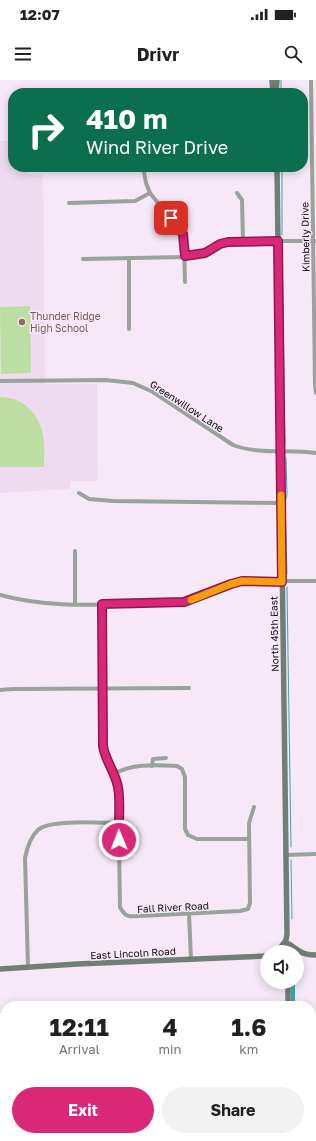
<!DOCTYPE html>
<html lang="en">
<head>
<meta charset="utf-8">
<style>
	:root { --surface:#fff; --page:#f2f2f2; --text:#202124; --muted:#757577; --accent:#db2777 }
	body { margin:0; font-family:"Golos Text",sans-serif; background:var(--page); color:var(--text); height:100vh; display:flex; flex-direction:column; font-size:15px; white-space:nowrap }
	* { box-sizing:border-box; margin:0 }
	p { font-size:13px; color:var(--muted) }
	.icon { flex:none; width:22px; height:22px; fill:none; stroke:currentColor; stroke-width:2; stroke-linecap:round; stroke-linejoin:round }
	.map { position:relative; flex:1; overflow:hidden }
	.panel { position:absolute; left:0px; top:921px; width:316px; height:140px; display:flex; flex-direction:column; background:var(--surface); border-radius:16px 16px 0 0; box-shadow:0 2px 10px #0003 }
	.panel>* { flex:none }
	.top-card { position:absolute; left:8px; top:8px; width:300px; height:84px; border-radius:16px; box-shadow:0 2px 10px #0003; background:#0b6e4f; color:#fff; overflow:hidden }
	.buttons { position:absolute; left:260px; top:865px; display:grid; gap:8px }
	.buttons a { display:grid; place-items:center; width:44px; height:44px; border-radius:50%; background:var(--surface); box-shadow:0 2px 10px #0003; font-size:20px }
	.pin { position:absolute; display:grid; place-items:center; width:34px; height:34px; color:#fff; margin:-17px; border-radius:8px; box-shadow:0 2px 6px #0006 }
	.me { position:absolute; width:44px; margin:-22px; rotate:359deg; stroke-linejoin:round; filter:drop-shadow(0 0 3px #0008) }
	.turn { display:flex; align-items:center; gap:14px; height:84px; padding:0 12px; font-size:18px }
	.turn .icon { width:52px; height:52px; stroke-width:2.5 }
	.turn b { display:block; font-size:28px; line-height:34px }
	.eta { display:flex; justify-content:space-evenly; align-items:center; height:68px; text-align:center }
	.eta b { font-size:24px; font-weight:700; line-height:28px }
	.primary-button { display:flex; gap:8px; margin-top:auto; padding:8px 12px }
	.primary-button a { flex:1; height:46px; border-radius:24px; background:var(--accent); color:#fff; font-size:16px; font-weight:700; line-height:46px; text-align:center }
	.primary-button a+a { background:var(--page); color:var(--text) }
	.status { display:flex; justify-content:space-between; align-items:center; height:28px; padding:0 20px; background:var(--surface); direction:ltr }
	.status svg { height:11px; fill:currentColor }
	header { display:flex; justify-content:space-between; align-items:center; height:52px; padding:0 12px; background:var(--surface); font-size:18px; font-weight:700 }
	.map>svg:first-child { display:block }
</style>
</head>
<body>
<div class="status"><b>12:07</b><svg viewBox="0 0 49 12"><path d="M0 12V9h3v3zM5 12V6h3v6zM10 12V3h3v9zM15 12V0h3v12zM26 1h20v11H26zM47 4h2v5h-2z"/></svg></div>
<header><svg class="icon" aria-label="menu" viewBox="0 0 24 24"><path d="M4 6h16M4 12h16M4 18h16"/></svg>Drivr<svg class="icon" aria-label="search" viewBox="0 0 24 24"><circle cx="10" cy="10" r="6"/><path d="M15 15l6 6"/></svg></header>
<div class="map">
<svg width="316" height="1061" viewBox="0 0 316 1061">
	<rect width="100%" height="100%" fill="#f7e8f7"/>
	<path fill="#efdbef" d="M13 60V87H26L27 94 43 95 45 304H97L98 401H71L70 409 0 413V61Z"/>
	<g fill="#bddea3">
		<path d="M30 226 31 293 1 294 0 227Z"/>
		<path d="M0 317C23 317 39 333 43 355 45 366 44 377 44 387H0Z"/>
	</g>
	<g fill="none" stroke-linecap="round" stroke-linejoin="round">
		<g stroke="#35a9ab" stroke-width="1">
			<path d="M281 0V13"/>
			<path d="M282 87V155"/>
			<path d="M282 166 285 365"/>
			<path d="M286 378 287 415 285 423 287 494"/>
			<path d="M287 507 291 767"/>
			<path d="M291 780 292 839"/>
		</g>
		<path stroke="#35a9ab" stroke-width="4" d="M293 902V926"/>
		<g stroke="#9aa29c" stroke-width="4">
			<path d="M311 0 315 305 316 313"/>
			<path d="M143 87 146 103 150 113 183 154 184 163 185 202"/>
			<path d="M237 113 242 120 243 161"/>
			<path d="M69 123 135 121 150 113"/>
			<path d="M129 178V249"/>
			<path d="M83 179 185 177C191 176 198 176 204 174 217 169 220 162 236 161H316"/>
			<path d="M0 301 106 300 133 303 153 312 233 365C259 375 288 369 316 373"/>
			<path d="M79 413 89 419 113 421 281 423"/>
			<path d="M75 471V524"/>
			<path d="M0 515C43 527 90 525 133 524 150 523 168 524 185 521 204 518 223 505 243 501H316"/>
			<path d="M102 524 103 666C105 680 114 693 118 708L120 827C125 837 129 837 139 836L240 831 248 829 250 823 249 743 254 727"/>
			<path d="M0 610 13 609 189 608"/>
			<path d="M152 686 153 679 166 678"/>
			<path d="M114 694C132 683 156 685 177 686L182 689 185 697V749L188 755 197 759H249"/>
			<path d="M285 775 316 774"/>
			<path d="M189 834 191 879"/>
			<path d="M28 887 25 778C27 768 30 757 38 750 49 739 102 743 118 743"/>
			<path d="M289 1058 316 1057"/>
		</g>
		<g stroke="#727d75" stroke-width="5.5">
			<path d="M272 0 273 13"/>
			<path d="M276 13 277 0"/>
			<path d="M277 87 287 854 286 860 281 867"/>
			<path d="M296 869C303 874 308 875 316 875"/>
			<path d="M278 872 283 865 289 864 296 869 297 878"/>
			<path d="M0 889 77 884 267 876"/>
			<path d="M288 926V902"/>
			<path d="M289 1056V1061"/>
		</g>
	</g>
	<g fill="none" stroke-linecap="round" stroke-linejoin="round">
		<defs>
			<path id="route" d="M119 760C118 742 121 724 118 707 115 692 105 680 103 666L102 524 184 522 231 504 242 501 282 502 278 161 228 162 220 164 205 173 185 176 183 154 171 138"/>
		</defs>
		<use href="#route" stroke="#8e194d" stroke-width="10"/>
		<use href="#route" stroke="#db2777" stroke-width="7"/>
		<path stroke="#f59e0b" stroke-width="7" d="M191 520 231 504 242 501 282 502 281 415"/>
	</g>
	<circle fill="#8d6e63" stroke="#f7e8f7" stroke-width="1.5" cx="22" cy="242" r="4"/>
	<g text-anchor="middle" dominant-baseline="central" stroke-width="3" stroke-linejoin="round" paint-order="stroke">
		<g font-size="10" fill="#0f0a0f" stroke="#f7e8f7">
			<text transform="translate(305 157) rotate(-91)">Kimberly Drive</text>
			<text transform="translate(187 326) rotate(33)">Greenwillow Lane</text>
			<text transform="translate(274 554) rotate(-91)">North 45th East</text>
			<text transform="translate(173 827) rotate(-3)">Fall River Road</text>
			<text transform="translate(133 873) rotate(-3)">East Lincoln Road</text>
		</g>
		<g font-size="10" fill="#785e54" stroke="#f7e8f7" text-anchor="start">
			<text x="30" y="236">Thunder Ridge<tspan x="30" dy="12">High School</tspan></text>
		</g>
	</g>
</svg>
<div class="buttons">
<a><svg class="icon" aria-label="sound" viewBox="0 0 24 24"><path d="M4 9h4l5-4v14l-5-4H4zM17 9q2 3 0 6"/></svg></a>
</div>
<div class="pin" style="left:171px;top:138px;background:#d93025"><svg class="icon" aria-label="arrive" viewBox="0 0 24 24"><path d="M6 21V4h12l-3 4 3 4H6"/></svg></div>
<svg class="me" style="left:119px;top:760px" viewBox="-20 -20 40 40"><circle r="17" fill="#db2777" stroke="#fff" stroke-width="3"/><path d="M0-11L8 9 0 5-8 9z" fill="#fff"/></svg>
<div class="top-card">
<div class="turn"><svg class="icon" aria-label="right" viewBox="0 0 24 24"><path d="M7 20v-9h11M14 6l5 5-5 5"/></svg><div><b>410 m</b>Wind River Drive</div></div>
</div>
<section class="panel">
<div class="eta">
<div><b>12:11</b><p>Arrival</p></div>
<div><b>4</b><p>min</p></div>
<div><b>1.6</b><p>km</p></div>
</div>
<div class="primary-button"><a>Exit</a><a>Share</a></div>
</section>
</div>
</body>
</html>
